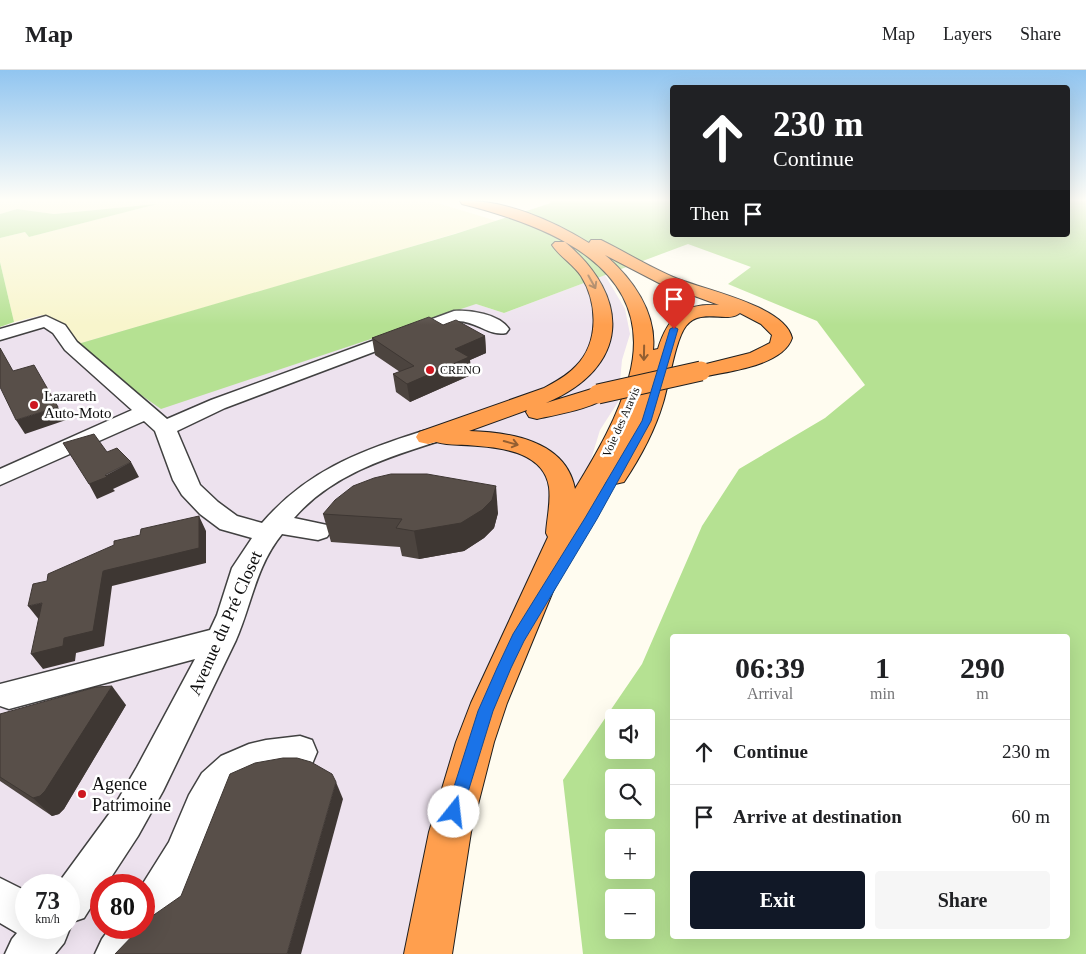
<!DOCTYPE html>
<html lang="en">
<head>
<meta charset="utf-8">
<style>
	:root { --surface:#fff; --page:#f6f6f6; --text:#202124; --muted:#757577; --line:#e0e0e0; --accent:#111827 }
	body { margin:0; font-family:Georgia,serif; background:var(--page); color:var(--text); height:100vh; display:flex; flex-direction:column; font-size:19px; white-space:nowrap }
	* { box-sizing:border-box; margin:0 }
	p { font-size:16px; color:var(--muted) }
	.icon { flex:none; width:28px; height:28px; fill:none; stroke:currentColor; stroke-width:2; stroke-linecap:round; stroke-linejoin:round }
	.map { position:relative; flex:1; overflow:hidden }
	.sheet { position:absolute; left:670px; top:564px; width:400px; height:305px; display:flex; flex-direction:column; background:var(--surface); border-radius:5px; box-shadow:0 5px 20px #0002 }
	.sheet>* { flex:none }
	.banner { position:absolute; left:670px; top:15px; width:400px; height:152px; border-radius:5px; box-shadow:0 5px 20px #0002; background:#202124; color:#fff; overflow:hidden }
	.buttons { position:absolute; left:605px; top:639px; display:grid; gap:10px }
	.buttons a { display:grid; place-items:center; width:50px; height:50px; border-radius:5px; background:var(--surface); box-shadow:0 5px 20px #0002; font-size:25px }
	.speed { position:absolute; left:15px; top:804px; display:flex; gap:10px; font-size:25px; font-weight:700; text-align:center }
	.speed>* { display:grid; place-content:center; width:65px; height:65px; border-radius:50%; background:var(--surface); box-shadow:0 5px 20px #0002; line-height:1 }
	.speed small { font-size:12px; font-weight:400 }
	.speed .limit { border:8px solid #d22; background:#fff; color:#111 }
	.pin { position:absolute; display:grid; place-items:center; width:42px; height:42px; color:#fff; margin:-51px -21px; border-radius:50% 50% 50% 0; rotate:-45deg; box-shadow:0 0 5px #0007 }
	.pin .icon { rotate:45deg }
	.me { position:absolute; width:55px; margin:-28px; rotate:16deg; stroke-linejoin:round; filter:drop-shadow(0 0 4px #0008) }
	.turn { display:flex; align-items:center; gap:18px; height:105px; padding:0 20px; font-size:22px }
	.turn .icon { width:65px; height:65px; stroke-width:2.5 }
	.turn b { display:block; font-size:35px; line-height:42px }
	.then { display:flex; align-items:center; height:48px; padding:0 20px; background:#0003; gap:10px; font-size:19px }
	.eta { display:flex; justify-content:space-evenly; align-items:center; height:85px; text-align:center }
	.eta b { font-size:30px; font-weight:700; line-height:35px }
	.button { display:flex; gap:10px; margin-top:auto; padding:10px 20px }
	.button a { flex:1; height:58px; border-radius:5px; background:var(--accent); color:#fff; font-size:20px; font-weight:700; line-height:58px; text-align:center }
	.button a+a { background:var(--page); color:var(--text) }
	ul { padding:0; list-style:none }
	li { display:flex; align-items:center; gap:15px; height:65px; padding:0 20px; border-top:1px solid var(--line) }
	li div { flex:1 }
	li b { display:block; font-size:19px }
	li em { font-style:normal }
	header { display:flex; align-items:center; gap:30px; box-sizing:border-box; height:70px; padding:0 25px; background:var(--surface); border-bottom:1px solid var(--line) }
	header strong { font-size:24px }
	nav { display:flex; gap:28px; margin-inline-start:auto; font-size:18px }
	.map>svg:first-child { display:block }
</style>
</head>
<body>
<header>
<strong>Map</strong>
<nav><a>Map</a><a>Layers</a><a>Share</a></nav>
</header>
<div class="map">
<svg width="1086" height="884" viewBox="0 0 1086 884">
	<rect width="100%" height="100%" fill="#fffcf0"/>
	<path fill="#ede2ee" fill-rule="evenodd" d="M605 205 625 239 630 264 622 290 618 332 600 360 574 445 504 587 428 884H0V257L42 245 60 261 476 234 504 243ZM26 815H69V858H26ZM101 815H144V858H101Z"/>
	<path fill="#f8f5cc" d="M0 131H417L434 132 497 151 327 202 71 276 60 261 42 245 14 252 0 192V168L25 162 29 167 152 135 54 144 17 139 0 144Z"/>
	<g fill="#b5e192" fill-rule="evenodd">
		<path d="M550 131H672V165H1068V131H1086V884H583L563 710 642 594 702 456 739 399 825 348 865 315 817 251 728 214 751 197 688 174 504 243 476 234 161 339 71 276 455 164 551 133ZM672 566H1068V866H672ZM614 648H646V680H614ZM614 708H646V740H614ZM614 768H646V800H614ZM614 828H646V860H614Z"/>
		<path d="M157 134 29 167 25 162 0 168V144L17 139 54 144Z"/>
		<path d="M0 192 14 252 0 257Z"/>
	</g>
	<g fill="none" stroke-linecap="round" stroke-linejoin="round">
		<defs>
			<g id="minor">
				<path d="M454 241C470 240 499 244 509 259L506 263C490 267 475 250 456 251L225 338 177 361 200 415 218 432 237 446 262 453C306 402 357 382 420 362L428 360 436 362 439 367 436 372C385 388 330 406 294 448L327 455 331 461 327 467 318 470 282 464C256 496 252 533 236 570L163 721 138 766 106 815H101V821L84 848 69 853V815H57L112 740 137 697 195 589 9 639 0 636V614L210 560 217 545 232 498 252 468 220 459 200 444 182 425 173 410 155 361 144 351 0 415V399L132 340 65 280 53 263 44 257 0 270V259L46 246 65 255 77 272 167 349 211 330Z"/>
				<path d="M300 666 312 670 317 682 312 694 300 698 254 706 236 718 221 739 202 788 188 816 143 884H95L102 869 110 858H144L142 815 169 772 189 725 202 703 221 686 249 674 266 670Z"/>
				<path d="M0 808 26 821V858H69V855L70 858 64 873 55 884H5L12 869 17 863 0 853Z"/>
			</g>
			<path id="highway" d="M460 131C504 129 552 150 589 173L591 170H601C625 182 648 196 673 207 700 219 785 235 792 268 783 296 726 302 701 307L694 305 690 301 694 297 750 283 770 273 772 265 761 254 740 243C727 254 701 237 686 256 675 270 669 314 663 333 655 360 640 388 624 412L615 414 606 412 565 492 507 633 494 672 471 762 452 884H404L429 762 456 672 471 633 548 467 546 463C547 448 551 432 549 417 544 384 505 378 478 376 464 374 450 376 436 372L428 374 419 372 416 367 419 362 544 318C555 312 567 306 576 296 599 273 598 233 581 206 573 194 560 187 552 175L555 172H565C632 228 630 297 546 333L598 317 606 319 609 324C599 338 554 345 537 349L529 347 526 342 527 340 469 361C510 362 566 371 575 419 597 383 618 347 629 307 659 197 546 155 462 134ZM605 185 659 213 719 235C684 233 668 246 658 279L653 280C657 242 632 208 605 185Z"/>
		</defs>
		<use href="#minor" stroke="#414141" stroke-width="3"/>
		<use href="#highway" stroke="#1f1f1f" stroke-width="2"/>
		<use href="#minor" fill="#fff" fill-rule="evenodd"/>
		<use href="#highway" fill="#ff9f4e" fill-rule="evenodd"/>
		<defs>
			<path id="highway-bridge" d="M598 324 701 301"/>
		</defs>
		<use href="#highway-bridge" stroke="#1f1f1f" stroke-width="21" stroke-linecap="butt"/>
		<use href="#highway-bridge" stroke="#ff9f4e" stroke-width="19"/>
	</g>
	<g fill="#4c443f">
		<path d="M443 255 485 266 486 283 470 290 471 305 410 332 396 322 393 304 400 302 375 285 372 268Z"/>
		<path d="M498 443 494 458 484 468 464 481 419 489 402 486 400 477 331 472 323 444Z"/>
		<path d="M126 635 64 739 59 744 52 746 0 711V644Z"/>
	</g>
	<g fill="#3e3733">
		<path d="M485 266 486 283 470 290 471 305 410 332 407 314 455 279Z"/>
		<path d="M58 337 66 350 25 364 16 350Z"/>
		<path d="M131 392 139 407 113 419 115 421 97 429 89 414Z"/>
		<path d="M496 416 498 443 494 458 484 468 464 481 419 489 414 461Z"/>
		<path d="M199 446 206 461V493L112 516 104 576 76 583 75 591 43 599 31 584 64 568 103 501Z"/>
		<path d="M42 533 40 551 28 536Z"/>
		<path d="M112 616 126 635 64 739 59 744 52 746 33 728Z"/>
		<path d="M336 712 343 729 301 884H287Z"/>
	</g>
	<g fill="#584f49" stroke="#3e3733">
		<path d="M429 247 443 255 456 250 485 266 455 279 469 287 407 314 393 304 414 296 372 268Z"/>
		<path d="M0 278 13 301 34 295 58 337 16 350 0 317Z"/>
		<path d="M94 364 107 382 117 378 131 392 105 405 107 407 89 414 63 373Z"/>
		<path d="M391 404H427L496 416 492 430 482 440 461 453 414 461 396 458 402 449 323 444 335 430 353 416 374 408Z"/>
		<path d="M199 446V478L103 501 93 561 64 568 63 576 31 584 42 533 28 536 33 514 47 511 48 504 114 475V471L140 465 141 459Z"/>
		<path d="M112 616 45 721 40 726 33 728 0 707V644L96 617Z"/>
		<path d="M283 688H297L311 692 332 704 336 712 287 884H115L140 858H144V854L148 849 181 826 230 704 255 693Z"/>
	</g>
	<defs><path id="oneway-shaft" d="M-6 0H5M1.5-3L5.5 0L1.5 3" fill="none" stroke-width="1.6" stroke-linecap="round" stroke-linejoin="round" transform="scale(1.25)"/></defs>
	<g stroke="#935e31">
		<use href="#oneway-shaft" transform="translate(592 212) rotate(61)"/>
		<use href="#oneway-shaft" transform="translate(644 283) rotate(91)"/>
		<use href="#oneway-shaft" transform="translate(511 373) rotate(15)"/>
	</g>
	<linearGradient id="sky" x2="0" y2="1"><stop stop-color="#91c5f0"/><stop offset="0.51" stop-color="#fffef8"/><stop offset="1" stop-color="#fffef8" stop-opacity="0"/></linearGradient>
	<rect width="1086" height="255" fill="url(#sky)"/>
	<path fill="#1a73e8" stroke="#114b97" d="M674 257 678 259 651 351 597 449 524 571 511 598 493 641 460 748 454 751 448 748 446 742 478 641 497 598 513 564 585 448 642 351 670 259Z"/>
	<g fill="#cd1720" stroke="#fff" stroke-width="2">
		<circle cx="430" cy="300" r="5"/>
		<circle cx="34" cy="335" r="5"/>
		<circle cx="82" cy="724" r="5"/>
	</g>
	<g text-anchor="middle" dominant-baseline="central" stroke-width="5" stroke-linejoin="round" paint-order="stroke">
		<g font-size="12" fill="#0e0e0e" stroke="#fff" text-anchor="start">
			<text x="440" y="300">CRENO</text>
		</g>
		<g font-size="12" fill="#0e0e0e" stroke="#fff">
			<text transform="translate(621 352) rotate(-66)">Voie des Aravis</text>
		</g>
		<g font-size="15" fill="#0e0e0e" stroke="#fff" text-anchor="start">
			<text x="44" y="326">Lazareth<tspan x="44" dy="17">Auto-Moto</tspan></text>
		</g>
		<g font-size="18" fill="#0e0e0e" stroke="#fff">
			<text transform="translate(225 553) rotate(-66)">Avenue du Pré Closet</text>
		</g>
		<g font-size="18" fill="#0e0e0e" stroke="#fff" text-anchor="start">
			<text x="92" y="714">Agence<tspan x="92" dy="21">Patrimoine</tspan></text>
		</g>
	</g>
</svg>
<div class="buttons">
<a><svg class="icon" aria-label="sound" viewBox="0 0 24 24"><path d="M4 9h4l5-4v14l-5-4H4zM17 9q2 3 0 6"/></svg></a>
<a><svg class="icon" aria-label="search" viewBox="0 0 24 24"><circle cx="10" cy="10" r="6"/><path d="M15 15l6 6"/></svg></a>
<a>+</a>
<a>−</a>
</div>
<div class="speed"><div>73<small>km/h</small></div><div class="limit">80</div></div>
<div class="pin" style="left:674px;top:259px;background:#d93025"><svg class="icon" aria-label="arrive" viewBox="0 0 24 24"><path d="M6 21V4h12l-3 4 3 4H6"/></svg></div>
<svg class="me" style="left:454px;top:742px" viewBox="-20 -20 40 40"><circle r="19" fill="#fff"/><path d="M0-13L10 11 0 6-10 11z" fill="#1a73e8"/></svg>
<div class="banner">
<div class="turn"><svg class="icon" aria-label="ahead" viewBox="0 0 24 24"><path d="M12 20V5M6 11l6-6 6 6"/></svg><div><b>230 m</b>Continue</div></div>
<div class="then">Then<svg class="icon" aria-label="arrive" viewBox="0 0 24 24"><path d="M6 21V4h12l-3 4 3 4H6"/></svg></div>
</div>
<section class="sheet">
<div class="eta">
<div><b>06:39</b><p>Arrival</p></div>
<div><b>1</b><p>min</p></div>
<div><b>290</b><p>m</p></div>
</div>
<ul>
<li><svg class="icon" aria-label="ahead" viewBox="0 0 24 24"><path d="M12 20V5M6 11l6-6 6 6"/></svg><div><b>Continue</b></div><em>230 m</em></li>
<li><svg class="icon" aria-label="arrive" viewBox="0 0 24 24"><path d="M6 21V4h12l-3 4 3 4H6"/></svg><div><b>Arrive at destination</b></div><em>60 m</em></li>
</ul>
<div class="button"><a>Exit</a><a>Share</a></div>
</section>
</div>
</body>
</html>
